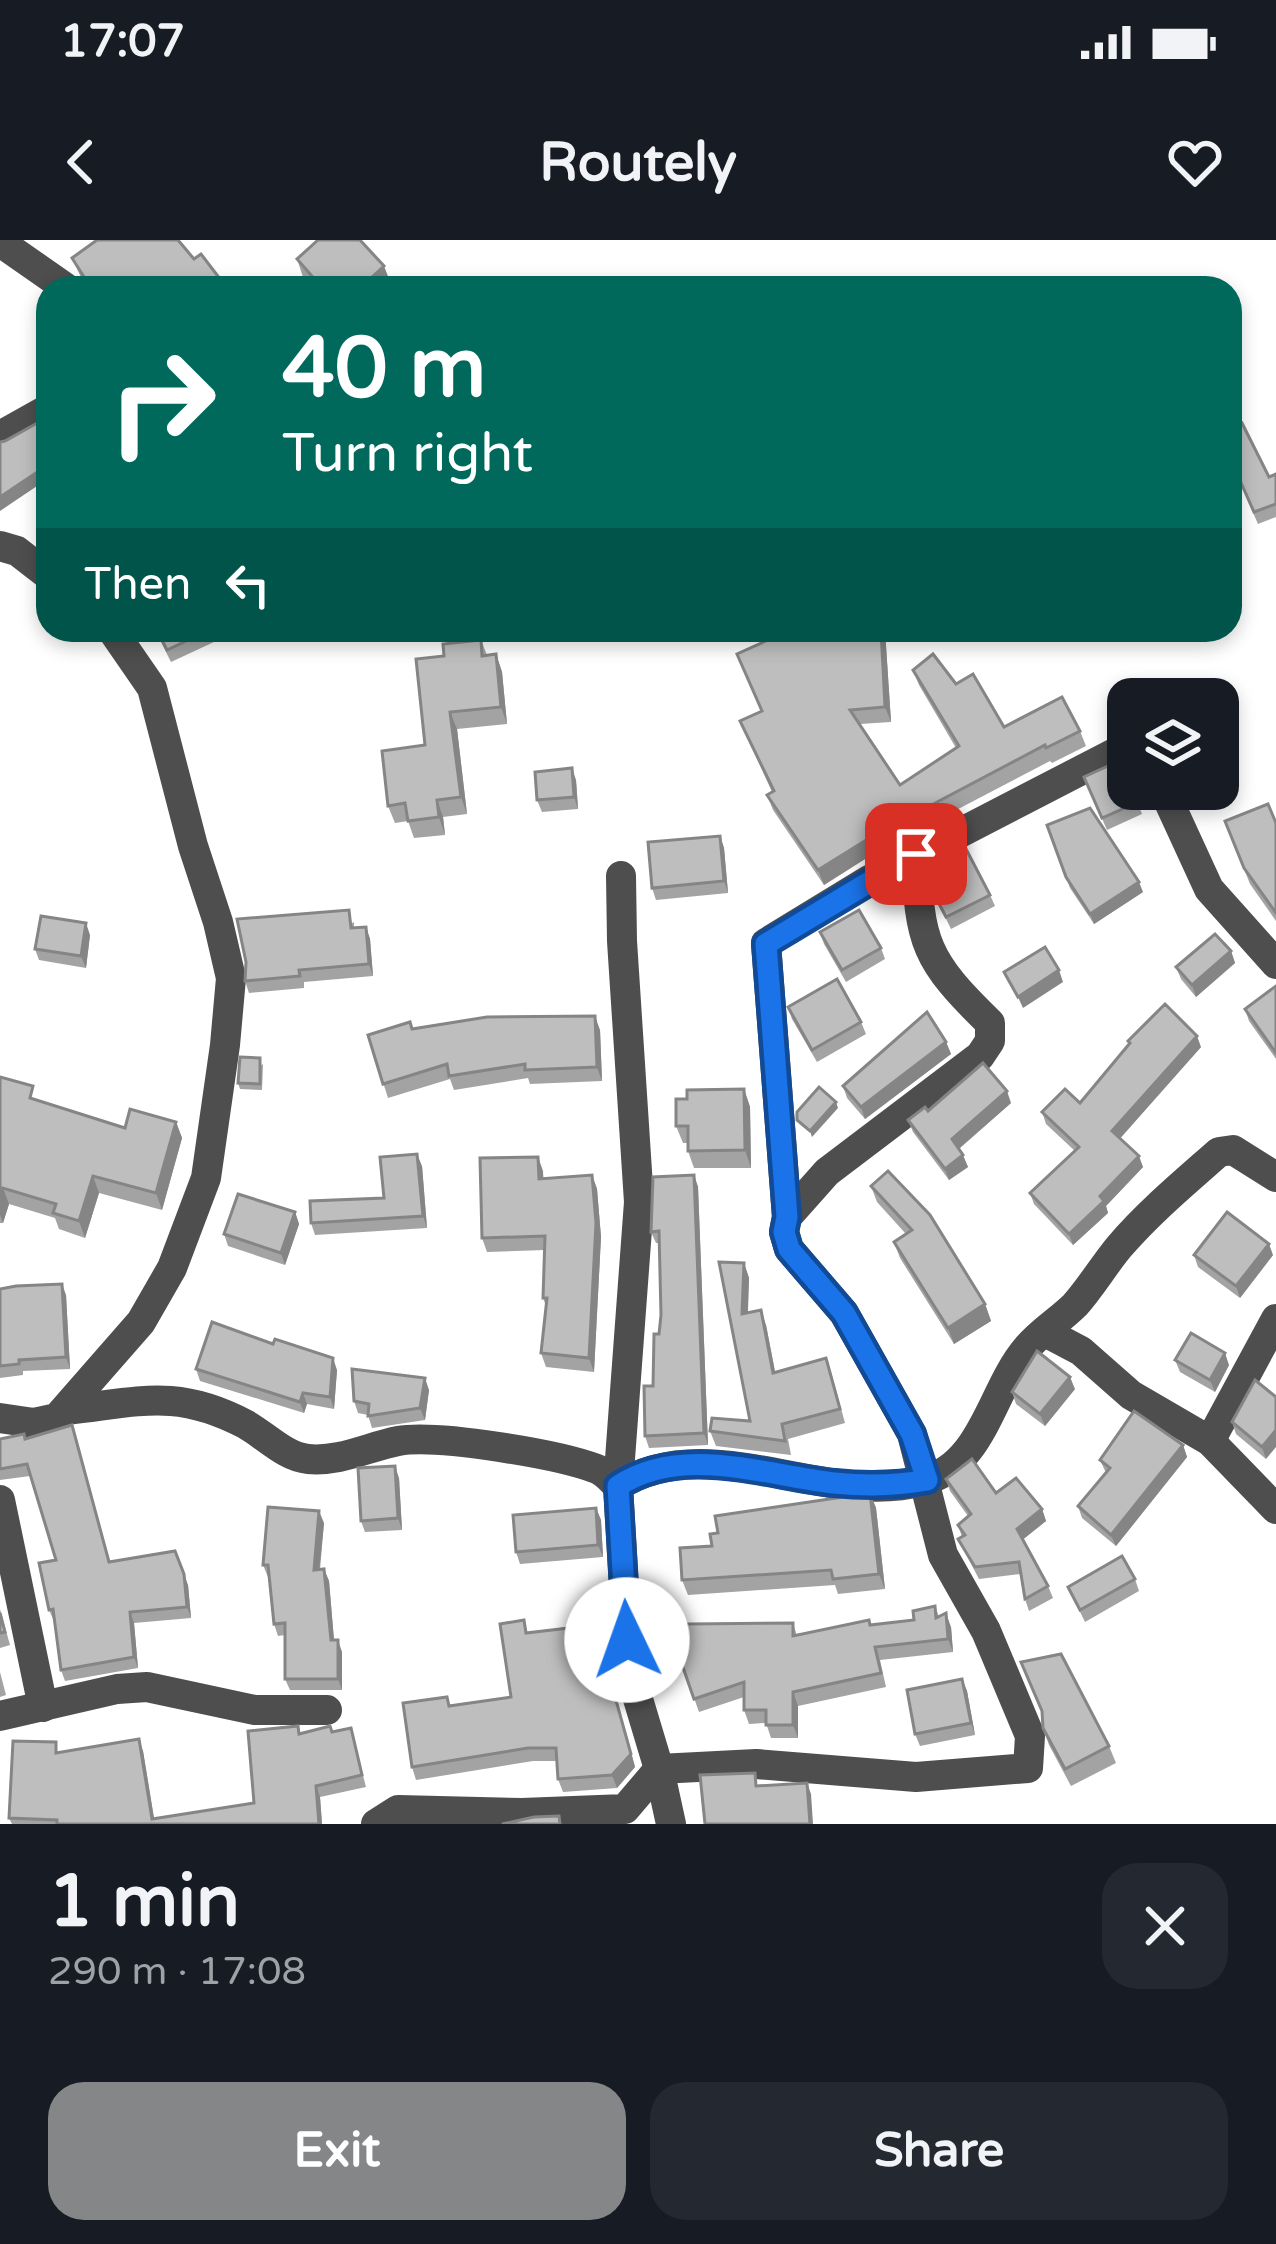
<!DOCTYPE html>
<html lang="en">
<head>
<meta charset="utf-8">
<style>
	:root { --surface:#171b24; --page:#242831; --text:#f1f3f6; --muted:#9ea1a6; --accent:#858687 }
	body { margin:0; font-family:"Varela Round",sans-serif; background:var(--page); color:var(--text); height:100vh; display:flex; flex-direction:column; font-size:45px; white-space:nowrap }
	* { box-sizing:border-box; margin:0 }
	p { font-size:39px; color:var(--muted) }
	.icon { flex:none; width:66px; height:66px; fill:none; stroke:currentColor; stroke-width:2; stroke-linecap:round; stroke-linejoin:round }
	.map { position:relative; height:1584px; overflow:hidden }
	.panel { display:flex; flex-direction:column; background:var(--surface); flex:1 }
	.panel>* { flex:none }
	.hud { position:absolute; left:36px; top:36px; width:1206px; height:366px; border-radius:36px; box-shadow:0 6px 18px #0003; background:#00695c; color:#fff; overflow:hidden }
	.tools { position:absolute; left:1107px; top:438px; display:grid; gap:24px }
	.tools a { display:grid; place-items:center; width:132px; height:132px; border-radius:24px; background:var(--surface); box-shadow:0 6px 18px #0003; font-size:60px }
	.pin { position:absolute; display:grid; place-items:center; width:102px; height:102px; color:#fff; margin:-51px; border-radius:24px; box-shadow:0 6px 18px #0006 }
	.me { position:absolute; width:132px; margin:-66px; rotate:357deg; stroke-linejoin:round; filter:drop-shadow(0 0 9px #0008) }
	.turn { display:flex; align-items:center; gap:42px; height:252px; padding:0 48px; font-size:54px }
	.turn .icon { width:156px; height:156px; stroke-width:2.5 }
	.turn b { display:block; font-size:84px; line-height:102px }
	.then { display:flex; align-items:center; height:114px; padding:0 48px; background:#0003; gap:24px; font-size:45px }
	.round { display:grid; place-items:center; flex:none; width:126px; height:126px; border-radius:36px; background:var(--page) }
	.overview { display:flex; align-items:center; justify-content:space-between; height:204px; padding:0 48px }
	h1 { font-size:72px; font-weight:800; line-height:90px }
	.action { display:flex; gap:24px; margin-top:auto; padding:24px 48px }
	.action a { flex:1; height:138px; border-radius:36px; background:var(--accent); color:#fff; font-size:48px; font-weight:800; line-height:138px; text-align:center }
	.action a+a { background:var(--page); color:var(--text) }
	.status { display:flex; justify-content:space-between; align-items:center; height:84px; padding:0 60px; background:var(--surface); direction:ltr }
	.status svg { height:33px; fill:currentColor }
	header { display:flex; justify-content:space-between; align-items:center; height:156px; padding:0 48px; background:var(--surface); font-size:54px; font-weight:800 }
	.map>svg:first-child { display:block }
</style>
</head>
<body>
<div class="status"><b>17:07</b><svg viewBox="0 0 49 12"><path d="M0 12V9h3v3zM5 12V6h3v6zM10 12V3h3v9zM15 12V0h3v12zM26 1h20v11H26zM47 4h2v5h-2z"/></svg></div>
<header><svg class="icon" aria-label="back" viewBox="0 0 24 24"><path d="M15 5l-7 7 7 7"/></svg>Routely<svg class="icon" aria-label="heart" viewBox="0 0 24 24"><path d="M12 20l-8-8c-3-5 5-10 8-4 3-6 11-1 8 4z"/></svg></header>
<div class="map">
<svg width="1276" height="1584" viewBox="0 0 1276 1584">
	<rect width="100%" height="100%" fill="#fff"/>
	<g fill="none" stroke-linecap="round" stroke-linejoin="round">
		<g stroke="#4e4e4e" stroke-width="30">
			<path d="M0 2 66 48"/>
			<path d="M0 196 48 169"/>
			<path d="M0 306 17 311 48 335"/>
			<path d="M1163 549 1209 649 1276 724"/>
			<path d="M621 636 622 701 639 962 618 1246 629 1429 659 1529 756 1524 916 1537 1028 1528 1030 1496 986 1391 943 1315 912 1194 844 1073 789 1009 784 992 787 977 766 703 869 640 1128 506"/>
			<path d="M787 977 827 932 980 816 990 801V783C926 721 918 702 917 614"/>
			<path d="M1045 1092 1081 1111 1131 1155 1210 1201 1276 1269"/>
			<path d="M67 1170C140 1162 176 1148 245 1184 265 1195 285 1217 308 1219 340 1222 368 1207 398 1201 437 1194 558 1214 597 1229 605 1232 611 1240 618 1246 710 1187 823 1268 923 1241 984 1225 991 1150 1027 1108 1040 1092 1060 1080 1075 1065 1091 1047 1104 1025 1119 1007 1149 972 1185 942 1219 912L1233 910 1276 937"/>
			<path d="M0 1178 34 1183 57 1178 141 1082 172 1028 206 938 225 805 231 738 218 682 193 606 152 448 112 390"/>
			<path d="M1210 1201 1276 1079"/>
			<path d="M0 1260 43 1467"/>
			<path d="M0 1476 117 1449 147 1447 255 1470H327"/>
			<path d="M376 1584 398 1570 522 1573 625 1569 659 1529 671 1584"/>
		</g>
	</g>
	<g fill="#a3a3a3">
		<path d="M72 18 194 19 227 48H86Z"/>
		<path d="M297 19 391 44 312 47 303 37Z"/>
		<path d="M1230 220 1269 237 1276 234V277L1258 284Z"/>
		<path d="M155 390H209L214 402 171 422Z"/>
		<path d="M790 390H885L891 482 860 484 900 545 956 508 919 445 913 430 956 444 1004 487 1080 491 1086 506 1052 523 1050 521 876 612 824 645 773 570 767 555 772 552 740 481 761 471 737 414Z"/>
		<path d="M481 400 487 415 496 414 502 432 507 484 457 489 467 574 443 577 445 595 414 598 408 581 395 583 388 566 425 505 444 416Z"/>
		<path d="M1084 537 1132 549 1142 574 1107 590Z"/>
		<path d="M576 540 578 569 542 572 537 560Z"/>
		<path d="M1225 581 1276 583V681L1250 644Z"/>
		<path d="M1047 585 1143 652 1094 684 1070 648Z"/>
		<path d="M720 596 724 608 728 653 656 660 652 648Z"/>
		<path d="M990 655 995 666 951 689 935 656Z"/>
		<path d="M354 682V688L366 687 370 699 373 736 304 742V748L249 753 245 741Z"/>
		<path d="M820 692 881 708 885 719 846 742 824 704Z"/>
		<path d="M90 695 86 728 39 720 35 709Z"/>
		<path d="M1231 711 1235 723 1196 757 1181 739 1176 727Z"/>
		<path d="M1276 746V819L1249 781 1245 769Z"/>
		<path d="M788 767 861 782 866 794 817 822 792 779Z"/>
		<path d="M412 789 600 790 602 841 530 844 528 838 454 850 450 839 388 858 368 795Z"/>
		<path d="M1128 801 1201 807 1120 898 1143 927 1106 966 1108 973 1073 1005 1034 964 1030 953 1075 911 1046 884 1042 872 1080 863 1129 804Z"/>
		<path d="M946 802 951 814 865 879 847 858 843 846Z"/>
		<path d="M263 824 262 850 240 849 238 843Z"/>
		<path d="M0 837 38 861 125 888 176 882 182 898 162 970 99 953 85 998 59 989 55 978 9 964 3 983H0Z"/>
		<path d="M744 849 750 867 751 928H694L688 911V903H683L676 886 687 859Z"/>
		<path d="M1011 863 959 909 968 927 949 940 913 892 908 880 928 871Z"/>
		<path d="M422 926 427 988 315 995 311 983 384 958Z"/>
		<path d="M543 931V938L592 935 597 949 601 997 594 1132 546 1127 541 1113 546 1066 543 1058 545 1010 487 1012 482 998Z"/>
		<path d="M694 935 698 947 708 1205 649 1208 645 1196 661 1075 659 1003H656L651 992Z"/>
		<path d="M871 946 985 1064 991 1081 954 1104 900 1018 894 1002 906 994 877 962Z"/>
		<path d="M295 972 299 984 285 1025 228 1006 224 994Z"/>
		<path d="M1194 1015H1273L1240 1058 1198 1027Z"/>
		<path d="M744 1023 749 1038 748 1073 766 1085 775 1132H831L845 1183 788 1199 791 1215 716 1206 710 1191 750 1181Z"/>
		<path d="M0 1049 66 1055 70 1129 23 1131V1135L0 1138Z"/>
		<path d="M273 1104 337 1130 334 1169 307 1164 304 1173 200 1141 196 1129Z"/>
		<path d="M1175 1120 1229 1125 1215 1152 1180 1132Z"/>
		<path d="M1075 1149 1045 1186 1016 1164 1012 1152Z"/>
		<path d="M429 1150 425 1180 372 1188 368 1175 358 1173 354 1161Z"/>
		<path d="M1276 1157 1266 1219 1236 1194 1232 1182Z"/>
		<path d="M24 1194 26 1198 76 1196 110 1322 188 1345 191 1378 134 1383 138 1428 65 1441 61 1430 54 1381 49 1370 56 1320 30 1236 0 1240V1199Z"/>
		<path d="M1183 1205 1187 1217 1116 1306 1082 1278 1078 1266 1106 1233 1100 1220Z"/>
		<path d="M399 1238 402 1290 365 1292 361 1281Z"/>
		<path d="M946 1239 1042 1269 1046 1281 1022 1300 1048 1346 1053 1358 1029 1371 1025 1359 1021 1334 979 1339 958 1299 962 1297 958 1285 968 1276 950 1251Z"/>
		<path d="M870 1253 876 1268 885 1349 838 1354 835 1345 688 1355 682 1340 712 1306Z"/>
		<path d="M596 1268 601 1280 603 1317 520 1324 516 1312Z"/>
		<path d="M324 1283 320 1330 324 1329 329 1341 334 1400 342 1412V1450H290L285 1439V1395L278 1396 274 1384 269 1337H268L263 1325Z"/>
		<path d="M1135 1339 1139 1351 1085 1382 1068 1347Z"/>
		<path d="M935 1366 939 1377 951 1387 953 1412 880 1420 886 1447 798 1466V1498H771L766 1483 749 1484 744 1470V1457L699 1472 670 1390 793 1383 797 1396 914 1380Z"/>
		<path d="M0 1369 10 1405 0 1408Z"/>
		<path d="M603 1384 608 1397 610 1434 635 1527 617 1548 563 1552 558 1539 557 1521H533L416 1540 412 1527 451 1466 511 1457 528 1392Z"/>
		<path d="M0 1432 6 1455 0 1457Z"/>
		<path d="M962 1439 967 1451 975 1495 920 1506 915 1494Z"/>
		<path d="M351 1488 366 1547 320 1557 322 1584H12L9 1578 60 1513 143 1511 154 1579 254 1563 300 1494 332 1492Z"/>
		<path d="M1043 1488 1109 1506 1116 1523 1071 1546 1049 1505Z"/>
	</g>
	<g fill="#858585">
		<path d="M384 26 391 44 386 48H360Z"/>
		<path d="M39 231 43 242 0 271V257Z"/>
		<path d="M881 390H885L891 482 885 467Z"/>
		<path d="M496 414 502 432 507 484 501 467Z"/>
		<path d="M450 472 457 489 467 574 461 557Z"/>
		<path d="M572 528 576 540 578 569 574 557Z"/>
		<path d="M437 560 443 577 445 595 439 577Z"/>
		<path d="M720 596 724 608 728 653 724 641Z"/>
		<path d="M871 597 876 612 824 645 818 630Z"/>
		<path d="M1139 642 1143 652 1094 684 1090 674Z"/>
		<path d="M86 683 90 695 86 728 81 716Z"/>
		<path d="M366 687 370 699 373 736 369 724Z"/>
		<path d="M1231 711 1235 723 1196 757 1192 745Z"/>
		<path d="M1059 730 1063 742 1023 768 1018 757Z"/>
		<path d="M595 776 600 790 602 841 597 827Z"/>
		<path d="M1197 796 1201 807 1117 902 1112 891Z"/>
		<path d="M946 802 951 814 865 879 861 867Z"/>
		<path d="M744 849 750 867 751 928 745 910Z"/>
		<path d="M1007 851 1011 863 956 911 952 899Z"/>
		<path d="M836 862 838 868 812 897 810 891Z"/>
		<path d="M176 882 182 898 162 970 156 953Z"/>
		<path d="M417 914 422 926 427 988 423 976Z"/>
		<path d="M963 915 968 927 949 940 945 929Z"/>
		<path d="M1139 916 1143 927 1106 966 1108 973 1073 1005 1069 994 1100 956Z"/>
		<path d="M538 917 543 931 544 953 539 939Z"/>
		<path d="M592 935 597 949 601 997 594 1132 589 1118Z"/>
		<path d="M694 935 698 947 708 1205 704 1193Z"/>
		<path d="M93 936 99 953 85 998 79 981Z"/>
		<path d="M3 948 9 964 3 983 0 975V958Z"/>
		<path d="M295 972 299 984 285 1025 281 1013Z"/>
		<path d="M1269 1004 1273 1015 1240 1058 1236 1046Z"/>
		<path d="M744 1023 749 1038 747 1088 742 1074Z"/>
		<path d="M62 1044 66 1055 70 1129 66 1117Z"/>
		<path d="M985 1064 991 1081 954 1104 948 1088Z"/>
		<path d="M761 1070 766 1085 778 1147 773 1133Z"/>
		<path d="M1225 1113 1229 1125 1215 1152 1210 1140Z"/>
		<path d="M333 1118 337 1130 334 1169 330 1157Z"/>
		<path d="M1070 1137 1075 1149 1045 1186 1040 1174Z"/>
		<path d="M425 1138 429 1150 425 1180 420 1168Z"/>
		<path d="M303 1153 307 1164 304 1173 300 1162Z"/>
		<path d="M1276 1190V1207L1266 1219 1262 1207Z"/>
		<path d="M1183 1205 1187 1217 1116 1306 1111 1295Z"/>
		<path d="M395 1226 399 1238 402 1290 398 1278Z"/>
		<path d="M870 1253 876 1268 885 1349 879 1334Z"/>
		<path d="M596 1268 601 1280 603 1317 598 1305Z"/>
		<path d="M1042 1269 1046 1281 1021 1301 1017 1289Z"/>
		<path d="M319 1271 324 1283 318 1342 314 1330Z"/>
		<path d="M324 1329 329 1341 335 1412 331 1400Z"/>
		<path d="M184 1334 188 1345 191 1378 187 1367Z"/>
		<path d="M130 1372 134 1383 138 1428 134 1417Z"/>
		<path d="M946 1373 951 1387 953 1412 948 1399Z"/>
		<path d="M603 1384 608 1397 610 1434 635 1527 617 1548 612 1535Z"/>
		<path d="M338 1400 342 1412V1450L338 1439Z"/>
		<path d="M962 1439 967 1451 975 1495 971 1483Z"/>
		<path d="M793 1452 798 1466V1498L793 1485Z"/>
		<path d="M139 1499 143 1511 155 1584H154Z"/>
		<path d="M807 1543 811 1554 813 1584H810Z"/>
		<path d="M316 1546 320 1557 322 1584H319Z"/>
	</g>
	<g fill="#bebebe" stroke="#858585" stroke-width="3">
		<path d="M97 0H178L194 19 201 14 227 48H91L72 18Z"/>
		<path d="M318 0H360L384 26 360 48H311L317 42 297 19Z"/>
		<path d="M48 177V240L39 231 0 257V202L5 201Z"/>
		<path d="M1242 183 1269 237 1276 234V264L1254 272 1230 218V189Z"/>
		<path d="M157 390H209L167 410Z"/>
		<path d="M790 390H881L885 467 850 470 900 545 959 506 913 430 933 414 956 444 973 434 1004 487 1062 457 1080 491 1046 508 1045 505 871 597 818 630 767 555 774 551 740 481 762 471 737 414Z"/>
		<path d="M481 400 482 416 496 414 501 467 450 472 461 557 437 560 439 577 408 581 405 563 388 566 382 511 425 505 416 419 444 416 443 404Z"/>
		<path d="M1119 521 1128 540V549H1132L1138 562 1102 578 1084 537Z"/>
		<path d="M572 528 574 557 537 560 535 532Z"/>
		<path d="M1268 564 1276 583V673L1244 628 1225 581Z"/>
		<path d="M1090 568 1139 642 1090 674 1066 637 1047 585Z"/>
		<path d="M720 596 724 641 652 648 648 602Z"/>
		<path d="M965 607 990 655 946 677 935 656 933 624Z"/>
		<path d="M349 670 351 688 366 687 369 724 299 730 300 736 245 741 246 722 237 679Z"/>
		<path d="M859 670 881 708 842 730 820 692Z"/>
		<path d="M41 676 86 683 81 716 35 709Z"/>
		<path d="M1215 694 1231 711 1192 745 1176 727Z"/>
		<path d="M1045 707 1059 730 1018 757 1004 732Z"/>
		<path d="M837 739 861 782 812 810 788 767Z"/>
		<path d="M1276 746V813L1245 769Z"/>
		<path d="M1165 764 1197 796 1112 891 1139 916 1100 956 1104 961 1069 994 1030 953 1079 907 1042 872 1065 849 1080 863 1130 803 1128 801Z"/>
		<path d="M927 772 946 802 861 867 843 846Z"/>
		<path d="M595 776 597 827 525 830V824L449 836 447 824 383 844 368 795 410 782 412 789 487 777Z"/>
		<path d="M240 817 260 818V844L238 843Z"/>
		<path d="M983 823 1007 851 952 899 963 915 945 929 908 880 925 867 928 871Z"/>
		<path d="M0 837 33 846 30 858 125 888 130 869 176 882 156 953 93 936 79 981 53 973 56 964 3 948 0 958Z"/>
		<path d="M819 847 836 862 810 891 797 880V872Z"/>
		<path d="M744 849 745 910 688 911V886H676V859H687V850Z"/>
		<path d="M417 914 423 976 311 983 310 961 384 958 380 917Z"/>
		<path d="M538 917 539 939 592 935 596 983 589 1118 541 1113 547 1058H543L545 996 482 998 480 918Z"/>
		<path d="M888 931 930 975 985 1064 948 1088 894 1002 912 990 871 946Z"/>
		<path d="M694 935 704 1193 645 1196 644 1146H653L654 1094H659L661 1075 659 991 651 992 653 937Z"/>
		<path d="M238 954 295 972 281 1013 224 994Z"/>
		<path d="M1227 972 1269 1004 1236 1046 1194 1015Z"/>
		<path d="M719 1022 744 1023 742 1074 761 1070 773 1133 826 1118 840 1169 782 1184 785 1201 710 1191 712 1178 750 1181Z"/>
		<path d="M62 1044 66 1117 19 1120V1124L0 1126V1049L16 1046Z"/>
		<path d="M212 1082 273 1104 275 1099 333 1118 330 1157 303 1153 300 1162 196 1129Z"/>
		<path d="M1191 1093 1225 1113 1210 1140 1175 1120Z"/>
		<path d="M1037 1111 1070 1137 1040 1174 1012 1152Z"/>
		<path d="M352 1129 425 1138 420 1168 368 1176 369 1164 354 1161Z"/>
		<path d="M1255 1140 1276 1157V1190L1262 1207 1232 1182Z"/>
		<path d="M1134 1171 1183 1205 1111 1295 1078 1266 1110 1228 1100 1220Z"/>
		<path d="M72 1185 109 1322 175 1311 184 1334 187 1367 130 1372 134 1417 61 1430 53 1369 49 1370 39 1323 56 1320 27 1224 0 1229V1199L24 1194 25 1199Z"/>
		<path d="M972 1219 996 1253 1016 1238 1042 1269 1017 1289 1048 1346 1025 1359 1019 1322 975 1327 958 1299 965 1295 958 1285 971 1274 946 1239Z"/>
		<path d="M395 1226 398 1278 361 1281 358 1228Z"/>
		<path d="M870 1253 879 1334 833 1339 831 1330 682 1340 680 1308 712 1306 710 1294 718 1293 715 1276Z"/>
		<path d="M268 1267 319 1271 314 1330 324 1329 331 1400H338V1439H285V1383L274 1384 268 1325H263Z"/>
		<path d="M596 1268 598 1305 516 1312 513 1275Z"/>
		<path d="M1122 1316 1135 1339 1080 1370 1068 1347Z"/>
		<path d="M935 1366 936 1378 946 1373 948 1399 875 1407 881 1433 793 1452V1485H766V1470H744V1442L694 1459 670 1390 688 1384 793 1383V1396L869 1380 870 1385 914 1380 913 1371Z"/>
		<path d="M0 1373 5 1392 0 1393Z"/>
		<path d="M524 1380 526 1393 603 1384 605 1421 631 1514 612 1535 558 1539 556 1508H528L412 1527 403 1463 447 1457 449 1466 511 1457 500 1384Z"/>
		<path d="M1061 1414 1109 1506 1065 1529 1043 1488 1042 1471 1021 1422Z"/>
		<path d="M962 1439 971 1483 915 1494 907 1450Z"/>
		<path d="M298 1486 299 1494 330 1486 332 1492 351 1488 362 1535 316 1546 319 1584H57V1580L9 1578 13 1501 56 1502V1513L139 1499 152 1579 254 1563 248 1491Z"/>
		<path d="M755 1533 756 1546 807 1543 810 1584H705L700 1535Z"/>
		<path d="M559 1576 560 1584H502L534 1577Z"/>
	</g>
	<g fill="none" stroke-linecap="round" stroke-linejoin="round">
		<defs>
			<path id="route" d="M627 1400 618 1246C682 1204 763 1235 834 1243 865 1246 896 1246 927 1240L912 1194 844 1073 789 1009 784 992 787 977 766 704 916 614"/>
		</defs>
		<use href="#route" stroke="#114b97" stroke-width="30"/>
		<use href="#route" stroke="#1a73e8" stroke-width="21"/>
	</g>
</svg>
<div class="tools">
<a><svg class="icon" aria-label="layers" viewBox="0 0 24 24"><path d="M12 4l9 5-9 5-9-5zM3 14l9 5 9-5"/></svg></a>
</div>
<div class="pin" style="left:916px;top:614px;background:#d93025"><svg class="icon" aria-label="arrive" viewBox="0 0 24 24"><path d="M6 21V4h12l-3 4 3 4H6"/></svg></div>
<svg class="me" style="left:627px;top:1400px" viewBox="-20 -20 40 40"><circle r="19" fill="#fff"/><path d="M0-13L10 11 0 6-10 11z" fill="#1a73e8"/></svg>
<div class="hud">
<div class="turn"><svg class="icon" aria-label="right" viewBox="0 0 24 24"><path d="M7 20v-9h11M14 6l5 5-5 5"/></svg><div><b>40 m</b>Turn right</div></div>
<div class="then">Then<svg class="icon" aria-label="left" viewBox="0 0 24 24"><path d="M17 20v-9H6M10 6l-5 5 5 5"/></svg></div>
</div>
</div>
<section class="panel">
<div class="overview"><div><h1>1 min</h1><p>290 m · 17:08</p></div><a class="round"><svg class="icon" aria-label="close" viewBox="0 0 24 24"><path d="M6 6l12 12M18 6L6 18"/></svg></a></div>
<div class="action"><a>Exit</a><a>Share</a></div>
</section>
</body>
</html>
